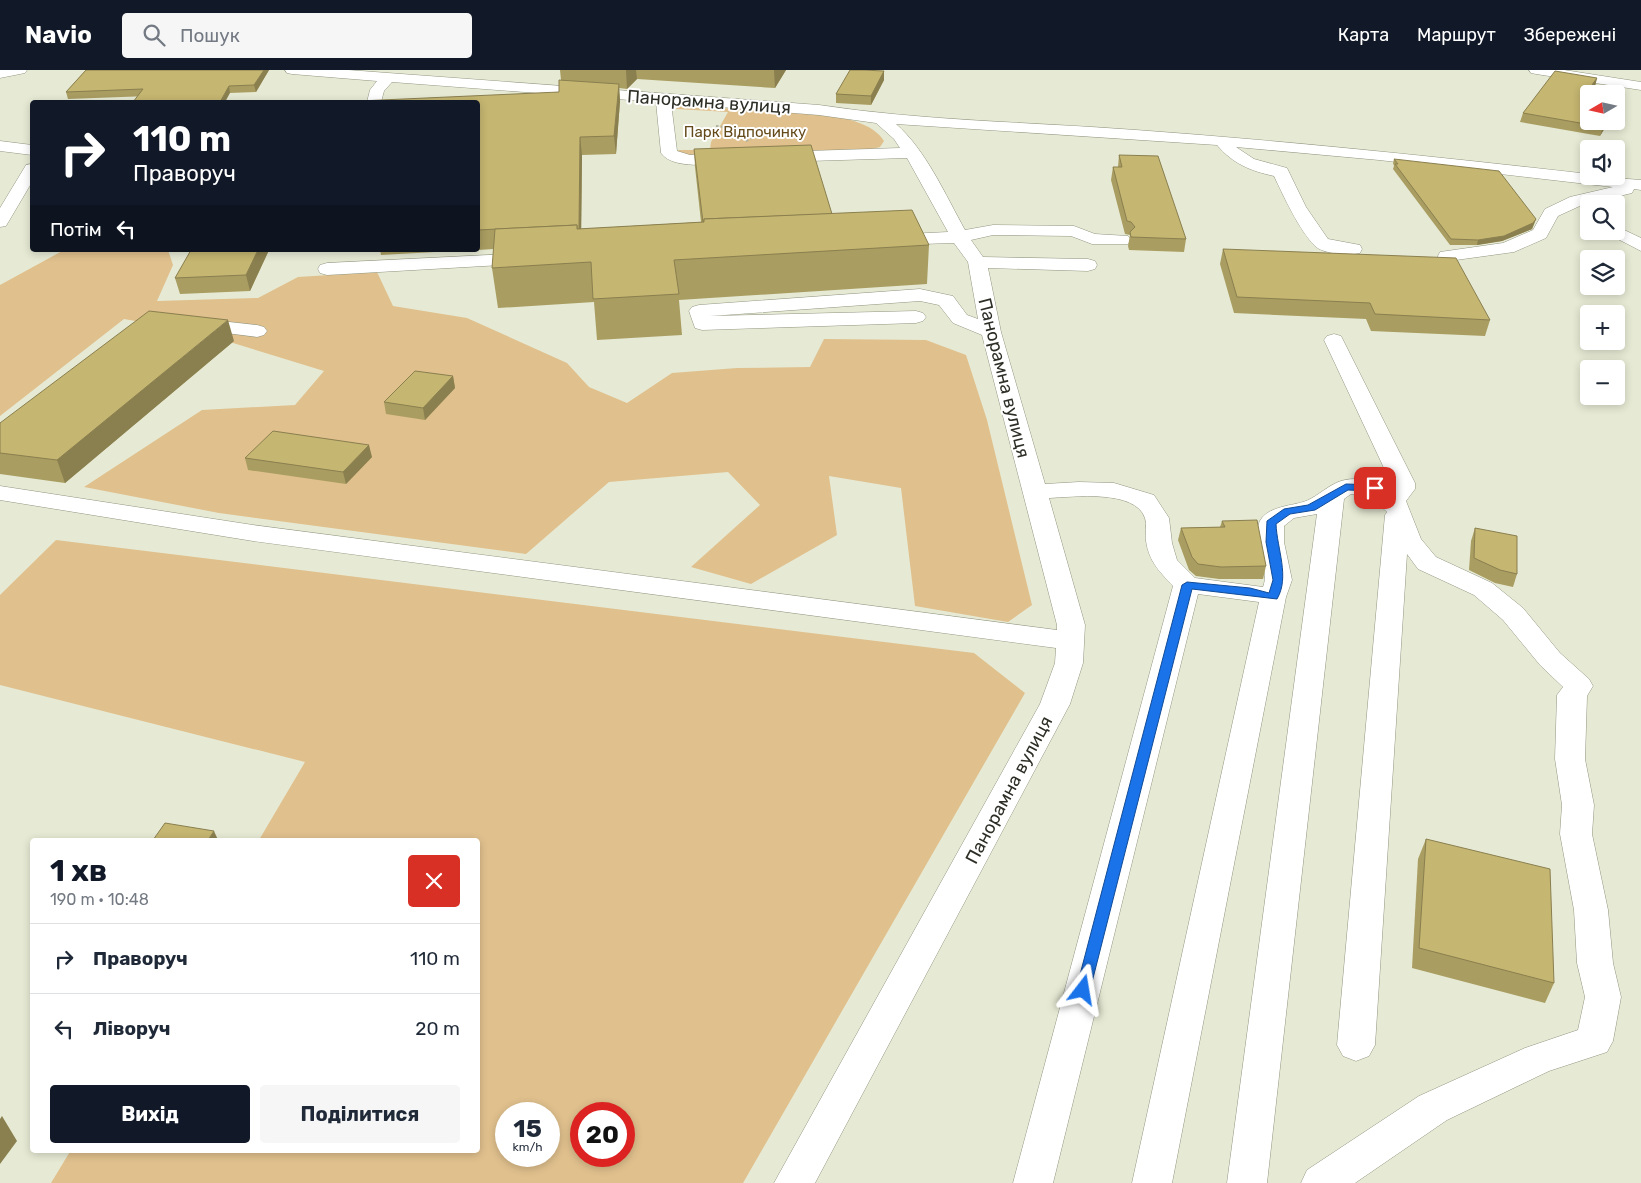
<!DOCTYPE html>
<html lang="uk">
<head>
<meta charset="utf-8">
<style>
	:root { --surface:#fff; --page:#f6f6f7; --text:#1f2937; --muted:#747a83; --line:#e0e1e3; --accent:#111827 }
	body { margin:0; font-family:Rubik,sans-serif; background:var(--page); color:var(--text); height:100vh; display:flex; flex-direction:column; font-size:19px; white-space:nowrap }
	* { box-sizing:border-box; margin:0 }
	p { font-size:16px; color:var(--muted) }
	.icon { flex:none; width:28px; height:28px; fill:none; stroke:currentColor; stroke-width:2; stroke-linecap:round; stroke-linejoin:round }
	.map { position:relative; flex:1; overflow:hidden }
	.sheet { position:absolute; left:30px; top:768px; width:450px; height:315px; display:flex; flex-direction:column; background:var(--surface); border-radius:5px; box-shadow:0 2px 8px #0003 }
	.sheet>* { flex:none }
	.hud { position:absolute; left:30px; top:30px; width:450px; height:152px; border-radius:5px; box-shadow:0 2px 8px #0003; background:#111827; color:#fff; overflow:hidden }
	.needle { width:32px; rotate:261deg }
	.controls { position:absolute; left:1580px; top:15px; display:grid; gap:10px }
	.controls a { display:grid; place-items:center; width:45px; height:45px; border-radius:5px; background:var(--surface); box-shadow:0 2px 8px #0003; font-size:25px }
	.speed { position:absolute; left:495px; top:1032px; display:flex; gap:10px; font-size:25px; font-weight:700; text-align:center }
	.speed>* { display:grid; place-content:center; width:65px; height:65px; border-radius:50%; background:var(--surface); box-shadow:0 2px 8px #0003; line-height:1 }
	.speed small { font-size:12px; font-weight:400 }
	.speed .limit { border:8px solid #d22; background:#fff; color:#111 }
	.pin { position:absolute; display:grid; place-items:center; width:42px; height:42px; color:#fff; margin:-21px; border-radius:10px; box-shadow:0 2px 8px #0006 }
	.me { position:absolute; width:55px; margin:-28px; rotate:14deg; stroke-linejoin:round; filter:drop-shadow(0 0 4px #0008) }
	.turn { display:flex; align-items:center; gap:18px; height:105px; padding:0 20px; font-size:22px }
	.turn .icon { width:65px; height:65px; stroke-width:2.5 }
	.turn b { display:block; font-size:35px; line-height:42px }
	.then { display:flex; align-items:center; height:48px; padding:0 20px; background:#0003; gap:10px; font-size:19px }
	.round { display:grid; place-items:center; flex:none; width:52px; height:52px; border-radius:5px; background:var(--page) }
	.head { display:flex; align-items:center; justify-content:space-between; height:85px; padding:0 20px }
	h1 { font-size:30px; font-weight:700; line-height:38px; color:var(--accent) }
	.action { display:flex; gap:10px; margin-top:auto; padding:10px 20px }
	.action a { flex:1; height:58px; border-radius:5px; background:var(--accent); color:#fff; font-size:20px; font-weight:700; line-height:58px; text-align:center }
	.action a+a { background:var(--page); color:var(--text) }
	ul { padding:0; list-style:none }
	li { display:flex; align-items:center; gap:15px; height:70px; padding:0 20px; border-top:1px solid var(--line) }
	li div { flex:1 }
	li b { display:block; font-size:19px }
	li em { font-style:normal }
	header { display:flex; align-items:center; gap:30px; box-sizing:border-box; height:70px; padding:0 25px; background:var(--accent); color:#fff }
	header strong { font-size:24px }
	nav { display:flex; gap:28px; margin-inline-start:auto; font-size:18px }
	.search { width:350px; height:45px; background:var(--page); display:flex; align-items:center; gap:12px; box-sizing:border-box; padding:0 18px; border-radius:5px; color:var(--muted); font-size:19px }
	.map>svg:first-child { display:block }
</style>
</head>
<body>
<header>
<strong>Navio</strong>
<div class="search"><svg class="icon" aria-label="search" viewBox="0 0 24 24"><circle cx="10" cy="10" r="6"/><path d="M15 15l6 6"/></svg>Пошук</div>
<nav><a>Карта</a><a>Маршрут</a><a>Збережені</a></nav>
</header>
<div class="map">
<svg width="1641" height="1113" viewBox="0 0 1641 1113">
	<rect width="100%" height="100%" fill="#e6ead4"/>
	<g fill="#e0c08d" fill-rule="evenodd">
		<path d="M679 35 826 45C845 48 873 53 884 71L880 77 865 81 698 87 680 84 678 80H710L711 72 728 42 676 39Z"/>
		<path d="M64 180H168L173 195 157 231 258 228 298 207 377 202 393 236 467 248 567 293 589 317 627 333 672 303 737 298 810 297 824 269 926 270 966 285 987 350 1032 535 1008 552 915 536 901 418 829 406 837 465 751 514 691 497 760 435 728 402 609 412 526 484 219 443 84 417 202 340 295 335 324 301 197 262 124 249 0 346V215Z"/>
		<path d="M56 470 974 583 1025 623 743 1113H51L71 1080H478V770H259L305 692 0 615V525ZM506 1044H549V1086H506ZM581 1044H624V1086H581Z"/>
	</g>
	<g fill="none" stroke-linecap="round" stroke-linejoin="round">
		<defs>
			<g id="minor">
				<path d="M0 0H27L25 3 0 8Z"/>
				<path d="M285 0H348L388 3 819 35C924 51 1031 52 1136 60 1288 71 1438 87 1589 104V106L1641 110V120L1634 119 1632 123 1582 135 1558 146 1546 168 1514 182 1456 190 1453 200 1446 202 1439 200 1437 196 1438 186 1440 182 1503 173 1533 160 1545 139 1570 127 1613 117 1379 90 1236 77 1254 89 1287 98 1306 137 1328 169 1360 175 1362 179 1360 183C1349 186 1323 184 1315 176 1299 160 1284 127 1274 106 1251 101 1233 94 1217 75L896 54C926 80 946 126 965 160L993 155 1074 156 1095 164 1128 166 1131 170 1128 174H1092L1071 166 993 165 971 170 983 187 1088 189 1095 191 1097 195 1095 199 1088 201 988 198 1001 262 1045 414 1079 412 1114 413 1154 425 1169 448 1172 473 1177 490 1195 508 1263 517C1271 497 1251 473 1259 453 1265 437 1290 436 1303 432 1314 429 1325 418 1336 413 1352 405 1378 410 1391 418V413L1324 270 1327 266 1334 264 1341 266 1415 413V419L1406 431 1421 469 1436 487 1492 513 1523 538 1560 583 1589 609 1593 616 1587 626 1585 689 1594 735 1592 764 1608 840 1613 893 1621 927 1613 971 1607 982 1549 1001 1447 1050 1355 1113H1301L1307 1100 1419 1026 1525 978 1578 960 1585 927 1577 893 1574 840 1560 764 1562 735 1555 689 1557 625 1563 617 1540 595 1503 550 1474 525 1418 499 1407 484 1375 975 1369 986 1356 991 1343 986 1337 975 1385 445 1387 442 1369 425 1351 424 1344 429 1267 1113H1227L1317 444 1294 448 1284 456V472L1292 510 1286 527 1172 1113H1132L1259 532 1198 524 1053 1113H1013L1173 516C1160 502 1149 492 1146 471 1145 464 1147 455 1145 448 1135 419 1073 427 1049 428L1085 555 1083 593 1070 634 815 1113H774L1040 634 1055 593 1056 578 253 471 0 430V416L253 455 1057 560V555L982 265 953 253 939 235 920 231 710 246 916 241 923 243 926 247 923 251 916 253 702 260 695 258 689 241 692 237 699 235 920 219 953 226 967 245 978 249 968 192 954 173 888 175 882 174 879 170 882 166 888 165 948 162 907 88 776 92 770 90 768 87 770 84 776 82 900 78 894 69 876 53 819 45 671 33 677 81 690 85 731 83 737 85 739 88 737 91 731 93C713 94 673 100 661 83L656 32 392 12 384 21 381 32H367L370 20 377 11 292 4 287 3Z"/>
				<path d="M1529 0H1564L1641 12V20L1536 4 1531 3Z"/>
				<path d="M0 71 32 75V85L0 81Z"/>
				<path d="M32 94V112L6 156 0 157V138L26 95Z"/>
				<path d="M1616 156 1641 168V181L1610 165 1607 161H1616Z"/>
				<path d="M530 183 537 185 539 189 537 193 327 205 320 203 318 199 320 195 327 193Z"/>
				<path d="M193 248 257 255 264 257 267 261 264 265 257 267 186 258 183 254 186 250Z"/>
			</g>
		</defs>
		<use href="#minor" stroke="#919681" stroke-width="1"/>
		<g stroke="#adb09e" stroke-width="2" stroke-dasharray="2.5 2.5" stroke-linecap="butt">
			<path d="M716 56 755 61 762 59"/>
			<path d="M755 61 754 63 764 67"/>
			<path d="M746 71 756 66"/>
		</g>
		<use href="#minor" fill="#fff" fill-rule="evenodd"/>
	</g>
	<g fill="#a99d61">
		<path d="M86 0H269L256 22 68 29 66 22Z"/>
		<path d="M560 0H786L775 18 637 9 627 19 619 18 620 31 616 84 582 85 581 159 701 152 695 97 694 79 832 144 929 175 927 214 679 230 682 265 597 270 594 232 498 238 492 198 494 179 478 180V32L559 22 561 10Z"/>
		<path d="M884 1V10L871 35 836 33V24Z"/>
		<path d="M1597 8 1595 16 1587 26 1589 51H1609L1600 66 1520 52 1523 43Z"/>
		<path d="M1119 85 1186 169 1184 182 1129 180 1128 176 1130 165 1125 164 1111 110 1113 97H1118Z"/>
		<path d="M1394 89 1536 149 1532 159 1502 171 1477 175H1450L1393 99 1394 96 1393 93Z"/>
		<path d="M1223 179 1490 250 1485 266 1371 261 1366 249 1234 243 1220 194Z"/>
		<path d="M269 180 250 221 180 224 175 208Z"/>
		<path d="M380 180H471L381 185Z"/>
		<path d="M234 271 65 413 0 404V353Z"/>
		<path d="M453 306 455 318 425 350 386 344 384 332Z"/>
		<path d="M372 387 346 414 248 400 245 388Z"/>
		<path d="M1222 451 1266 496 1263 509H1219L1196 506 1189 500 1178 470 1181 458 1220 457Z"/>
		<path d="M1475 458 1517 504 1513 517 1495 513 1469 500 1471 471Z"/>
		<path d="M1426 769 1554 913 1545 933 1412 898 1418 789Z"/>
	</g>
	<g fill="#8a7f4f">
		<path d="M264 0H269L256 22 254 15Z"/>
		<path d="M626 0H636L637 9 627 19Z"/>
		<path d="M774 0H786L775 18Z"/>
		<path d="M884 1V10L871 35V26Z"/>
		<path d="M1597 8 1595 16 1581 34 1584 26Z"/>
		<path d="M619 14 620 31 616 84 614 66Z"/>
		<path d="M229 16 230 23 225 32H220Z"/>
		<path d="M1606 51H1609L1600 66 1603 57Z"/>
		<path d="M580 67 582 85 581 178 579 159Z"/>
		<path d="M1536 149 1532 159 1502 171 1477 175 1478 170Z"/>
		<path d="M258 180H269L250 221 246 205Z"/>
		<path d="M228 250 234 271 65 413 57 390Z"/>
		<path d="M453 306 455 318 425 350 423 338Z"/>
		<path d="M369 375 372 387 346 414 343 402Z"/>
		<path d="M214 761 218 770H208Z"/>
		<path d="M2 1046 17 1071 0 1094V1049Z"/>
	</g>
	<g fill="#c5b671" stroke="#8a7f4f">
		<path d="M86 0H264L254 15 229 16 220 32H133L143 19 66 22Z"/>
		<path d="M850 0H863L884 1 871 26 836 24Z"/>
		<path d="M1555 1 1597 8 1584 26 1589 27V51H1606L1603 57 1523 43Z"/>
		<path d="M559 10 619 14 614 66 580 67 579 159H577V155L478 160V32H358L359 31 559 22Z"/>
		<path d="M811 75 832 144 704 149V152H703L694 79Z"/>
		<path d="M1119 85 1158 86 1186 169 1131 167 1130 162 1135 157 1131 152 1127 151 1113 97H1122Z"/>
		<path d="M1394 89 1499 101 1536 149 1533 153 1504 166 1478 170 1451 169 1395 94H1398Z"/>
		<path d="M912 140 929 175 674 190 679 224 593 229 591 192 492 198 495 159 577 155V159L704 152V149Z"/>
		<path d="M1223 179 1456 188 1490 250 1375 244 1370 233 1237 227Z"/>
		<path d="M191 180H258L246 205 175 208Z"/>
		<path d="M149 241 228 250 57 390 0 383V353Z"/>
		<path d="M415 301 453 306 423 338 384 332Z"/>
		<path d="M273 361 369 375 343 402 245 388Z"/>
		<path d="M1257 450 1266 496 1221 497 1198 494 1192 487 1181 458 1225 457 1222 451Z"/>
		<path d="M1475 458 1517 466V504L1500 500 1474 488Z"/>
		<path d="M165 753 214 761 208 770H153Z"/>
		<path d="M1426 769 1550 799 1554 913 1419 878Z"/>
	</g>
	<path fill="#1a73e8" stroke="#114b97" d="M1346 414 1375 415 1380 418 1375 421 1348 420 1315 440 1290 444 1276 454C1277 479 1290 507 1277 529L1192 519 1090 920 1088 924 1083 926 1078 924 1076 920 1182 515 1187 512 1250 518 1269 523 1273 510 1266 472 1267 451 1284 439 1308 435Z"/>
	<g text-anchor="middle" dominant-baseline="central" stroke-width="4" stroke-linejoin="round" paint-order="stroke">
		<g font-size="15" fill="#644a1a" stroke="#fff">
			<text x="745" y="62">Парк Відпочинку</text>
		</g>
		<g font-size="18" fill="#2d2f26" stroke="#fff">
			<text transform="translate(709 32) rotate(4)">Панорамна вулиця</text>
			<text transform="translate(1004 308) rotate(76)">Панорамна вулиця</text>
			<text transform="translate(1009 720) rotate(-62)">Панорамна вулиця</text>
		</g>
	</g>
</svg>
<div class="controls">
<a><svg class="needle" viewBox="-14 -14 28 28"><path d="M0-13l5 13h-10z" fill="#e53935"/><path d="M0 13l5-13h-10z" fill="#747a83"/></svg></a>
<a><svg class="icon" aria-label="sound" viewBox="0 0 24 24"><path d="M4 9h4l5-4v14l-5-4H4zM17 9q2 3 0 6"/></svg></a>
<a><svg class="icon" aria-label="search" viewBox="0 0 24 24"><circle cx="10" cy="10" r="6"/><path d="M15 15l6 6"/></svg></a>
<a><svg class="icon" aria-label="layers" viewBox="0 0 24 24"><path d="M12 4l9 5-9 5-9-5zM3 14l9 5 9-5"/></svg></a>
<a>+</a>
<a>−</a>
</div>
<div class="speed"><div>15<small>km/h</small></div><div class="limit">20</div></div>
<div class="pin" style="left:1375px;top:418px;background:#d93025"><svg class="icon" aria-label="arrive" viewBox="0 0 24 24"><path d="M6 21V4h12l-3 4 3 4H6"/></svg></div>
<svg class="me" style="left:1083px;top:920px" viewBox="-20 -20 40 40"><path d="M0-17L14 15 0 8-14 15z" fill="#1a73e8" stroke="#fff" stroke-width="4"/></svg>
<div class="hud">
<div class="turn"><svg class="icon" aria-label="right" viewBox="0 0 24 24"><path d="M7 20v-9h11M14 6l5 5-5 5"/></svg><div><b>110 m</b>Праворуч</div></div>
<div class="then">Потім<svg class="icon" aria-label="left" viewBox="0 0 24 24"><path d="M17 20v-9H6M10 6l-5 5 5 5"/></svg></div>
</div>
<section class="sheet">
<div class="head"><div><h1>1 хв</h1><p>190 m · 10:48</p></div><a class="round" style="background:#d93025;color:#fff"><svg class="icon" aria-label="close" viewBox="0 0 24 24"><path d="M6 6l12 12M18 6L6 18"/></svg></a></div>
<ul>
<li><svg class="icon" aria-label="right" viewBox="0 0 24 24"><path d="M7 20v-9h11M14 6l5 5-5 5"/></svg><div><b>Праворуч</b></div><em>110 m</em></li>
<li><svg class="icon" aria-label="left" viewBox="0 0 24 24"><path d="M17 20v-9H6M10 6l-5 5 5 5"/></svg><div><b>Ліворуч</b></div><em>20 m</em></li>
</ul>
<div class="action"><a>Вихід</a><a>Поділитися</a></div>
</section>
</div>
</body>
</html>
